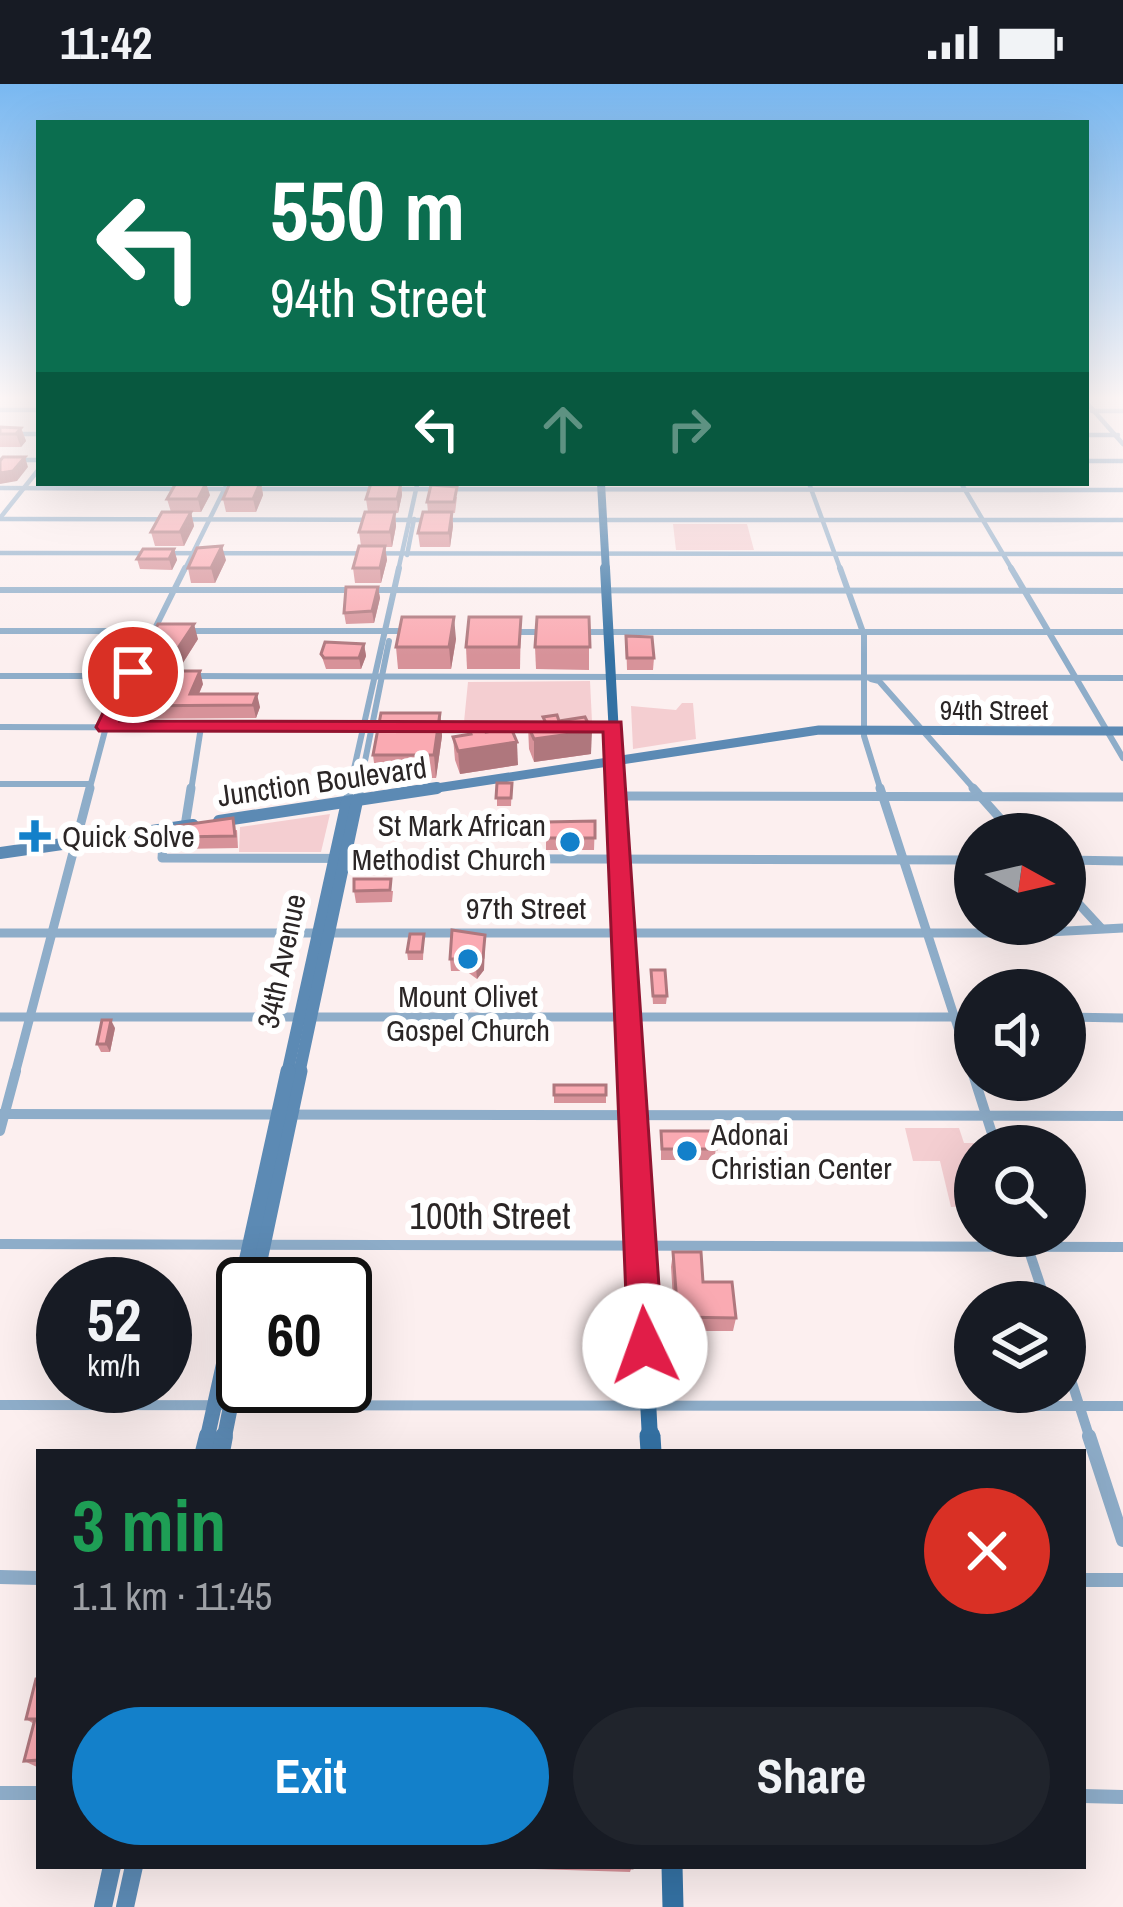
<!DOCTYPE html>
<html lang="en">
<head>
<meta charset="utf-8">
<style>
	:root { --surface:#171b24; --page:#20242c; --text:#f1f3f6; --muted:#9ea1a6; --accent:#1380ca }
	body { margin:0; font-family:"Archivo Narrow",sans-serif; background:var(--page); color:var(--text); height:100vh; display:flex; flex-direction:column; font-size:45px; white-space:nowrap }
	* { box-sizing:border-box; margin:0 }
	p { font-size:39px; color:var(--muted) }
	.icon { flex:none; width:66px; height:66px; fill:none; stroke:currentColor; stroke-width:2; stroke-linecap:round; stroke-linejoin:round }
	.map { position:relative; flex:1; overflow:hidden }
	.panel { position:absolute; left:36px; top:1365px; width:1050px; height:420px; display:flex; flex-direction:column; background:var(--surface); border-radius:0px; box-shadow:0 12px 48px #0002 }
	.panel>* { flex:none }
	.banner { position:absolute; left:36px; top:36px; width:1053px; height:366px; border-radius:0px; box-shadow:0 12px 48px #0002; background:#0b6e4f; color:#fff; overflow:hidden }
	.needle { width:78px; rotate:98deg }
	.controls { position:absolute; left:954px; top:729px; display:grid; gap:24px }
	.controls a { display:grid; place-items:center; width:132px; height:132px; border-radius:50%; background:var(--surface); box-shadow:0 12px 48px #0002; font-size:60px }
	.speed { position:absolute; left:36px; top:1173px; display:flex; gap:24px; font-size:60px; font-weight:700; text-align:center }
	.speed>* { display:grid; place-content:center; width:156px; height:156px; border-radius:50%; background:var(--surface); box-shadow:0 12px 48px #0002; line-height:1 }
	.speed small { font-size:30px; font-weight:400 }
	.speed .limit { border:6px solid #111; border-radius:18px; background:#fff; color:#111 }
	.pin { position:absolute; display:grid; place-items:center; width:102px; height:102px; color:#fff; margin:-51px; border:6px solid #fff; border-radius:50%; box-shadow:0 3px 12px #0007 }
	.me { position:absolute; width:132px; margin:-66px; rotate:357deg; stroke-linejoin:round; filter:drop-shadow(0 0 9px #0008) }
	.turn { display:flex; align-items:center; gap:42px; height:252px; padding:0 36px; font-size:54px }
	.turn .icon { width:156px; height:156px; stroke-width:2.5 }
	.turn b { display:block; font-size:84px; line-height:102px }
	.lanes { display:flex; align-items:center; height:114px; padding:0 36px; background:#0003; justify-content:center; gap:60px; direction:ltr }
	.lanes .off { opacity:.35 }
	.round { display:grid; place-items:center; flex:none; width:126px; height:126px; border-radius:63px; background:var(--page) }
	.summary { display:flex; align-items:center; justify-content:space-between; height:204px; padding:0 36px }
	h1 { font-size:72px; font-weight:700; line-height:90px; color:#1e9e55 }
	.action { display:flex; gap:24px; margin-top:auto; padding:24px 36px }
	.action a { flex:1; height:138px; border-radius:72px; background:var(--accent); color:#fff; font-size:48px; font-weight:700; line-height:138px; text-align:center }
	.action a+a { background:var(--page); color:var(--text) }
	.status { display:flex; justify-content:space-between; align-items:center; height:84px; padding:0 60px; background:var(--surface); direction:ltr }
	.status svg { height:33px; fill:currentColor }
	.map>svg:first-child { display:block }
</style>
</head>
<body>
<div class="status"><b>11:42</b><svg viewBox="0 0 49 12"><path d="M0 12V9h3v3zM5 12V6h3v6zM10 12V3h3v9zM15 12V0h3v12zM26 1h20v11H26zM47 4h2v5h-2z"/></svg></div>
<div class="map">
<svg width="1123" height="1823" viewBox="0 0 1123 1823">
	<rect width="100%" height="100%" fill="#fcefef"/>
	<g fill="#f4ced1">
		<path d="M673 440H747L754 466H676Z"/>
		<path d="M590 597 592 638H464L468 598Z"/>
		<path d="M682 619H693L696 655 633 665 631 622 676 626Z"/>
		<path d="M330 730 321 768H239L240 743Z"/>
		<path d="M905 1044H959L964 1059H980L975 1062V1122L951 1123 940 1077H913Z"/>
	</g>
	<g fill="none" stroke-linecap="round" stroke-linejoin="round">
		<g stroke="#8eadc9" stroke-width="4.5">
			<path d="M1086 318 1123 360"/>
			<path d="M0 326H39"/>
			<path d="M1092 327H1123"/>
			<path d="M0 350H39"/>
			<path d="M1086 351H1118"/>
			<path d="M0 376H39"/>
			<path d="M1086 377H1123"/>
			<path d="M961 399 1013 487"/>
			<path d="M810 402 841 487"/>
			<path d="M0 404 182 405"/>
			<path d="M198 405H236"/>
			<path d="M252 405 1123 406"/>
			<path d="M0 434 39 385"/>
			<path d="M0 435 428 436"/>
			<path d="M444 436H1123"/>
			<path d="M0 469 1123 470"/>
			<path d="M407 471 414 435"/>
			<path d="M184 487 225 404"/>
			<path d="M398 487 417 401"/>
		</g>
		<g stroke="#8eadc9" stroke-width="6">
			<path d="M840 484 864 551V652L881 707"/>
			<path d="M1011 484 1123 674"/>
			<path d="M0 506H355"/>
			<path d="M371 506 1123 507"/>
			<path d="M0 547H164"/>
			<path d="M186 547H410"/>
			<path d="M510 548H548"/>
			<path d="M582 548H1123"/>
			<path d="M0 592H145"/>
			<path d="M191 592 1123 594"/>
			<path d="M871 595 879 597 976 707"/>
			<path d="M0 643 391 644"/>
			<path d="M581 643 613 642"/>
			<path d="M431 644 541 643"/>
			<path d="M0 700H89"/>
			<path d="M89 707 106 643 185 484"/>
			<path d="M191 707 201 643"/>
			<path d="M349 707 399 484"/>
			<path d="M359 707 389 557"/>
		</g>
		<g stroke="#8eadc9" stroke-width="9">
			<path d="M880 704 973 990"/>
			<path d="M973 704 1014 750"/>
			<path d="M617 712 1123 713"/>
			<path d="M357 717 360 704"/>
			<path d="M347 718 350 704"/>
			<path d="M185 742 191 704"/>
			<path d="M164 745 162 774 975 776"/>
			<path d="M1065 776 1123 777"/>
			<path d="M1065 805 1101 844"/>
			<path d="M0 849H1030L1123 844"/>
			<path d="M0 933H975"/>
			<path d="M1065 933 1123 934"/>
			<path d="M15 990 90 704"/>
		</g>
		<g stroke="#8eadc9" stroke-width="10">
			<path d="M972 987 996 1062"/>
			<path d="M0 1030 1123 1032"/>
			<path d="M0 1047 16 987"/>
			<path d="M1024 1152 1046 1218"/>
			<path d="M0 1160 1123 1163"/>
			<path d="M1065 1277 1090 1355"/>
			<path d="M0 1321 1123 1322"/>
		</g>
		<g stroke="#8eadc9" stroke-width="14">
			<path d="M1089 1352 1123 1456"/>
			<path d="M0 1493 39 1494"/>
			<path d="M1083 1496H1123"/>
			<path d="M0 1709H39"/>
			<path d="M1083 1712 1123 1713"/>
		</g>
		<path stroke="#5c8ab4" stroke-width="9" d="M417 707 819 646 1123 647"/>
		<g stroke="#5c8ab4" stroke-width="12">
			<path d="M219 737 437 704"/>
			<path d="M0 769 193 741"/>
			<path d="M287 990 347 718"/>
			<path d="M299 990 357 717"/>
		</g>
		<g stroke="#5c8ab4" stroke-width="15">
			<path d="M255 1200 300 987"/>
			<path d="M207 1355 288 987"/>
			<path d="M224 1355 243 1260"/>
		</g>
		<g stroke="#5c8ab4" stroke-width="18">
			<path d="M204 1368 208 1352"/>
			<path d="M221 1368 224 1352"/>
			<path d="M103 1823 112 1782"/>
			<path d="M125 1823 134 1782"/>
		</g>
		<path stroke="#3471a3" stroke-width="8" d="M601 399 606 487"/>
		<path stroke="#3471a3" stroke-width="10" d="M605 484 617 707"/>
		<path stroke="#3471a3" stroke-width="12" d="M617 704 631 990"/>
		<path stroke="#3471a3" stroke-width="16" d="M631 987 650 1355"/>
		<g stroke="#3471a3" stroke-width="21">
			<path d="M650 1352 651 1368"/>
			<path d="M672 1782 673 1823"/>
		</g>
	</g>
	<g fill="#d79299">
		<path d="M0 343 21 344 26 357 21 363H0Z"/>
		<path d="M261 399 263 411 256 428H226L223 415Z"/>
		<path d="M401 399 402 411 398 429H395L396 442 392 463H385L387 476 381 499H355L353 484 361 462 359 448 368 428 366 415Z"/>
		<path d="M210 411 201 428H191L194 442 184 462H155L151 448 171 428 167 415Z"/>
		<path d="M457 413 455 429H452L453 442 450 463H420L418 449 428 428 427 418Z"/>
		<path d="M174 465 177 476 172 486 140 485 137 475Z"/>
		<path d="M226 476 215 499H191L188 484Z"/>
		<path d="M378 503 380 514 374 539 346 540 344 529Z"/>
		<path d="M521 533 520 585H467L466 563Z"/>
		<path d="M589 533V586L536 585 535 563Z"/>
		<path d="M626 552 654 574 653 586H627Z"/>
		<path d="M198 555 179 585H148L143 570Z"/>
		<path d="M456 555 451 585H398L396 563Z"/>
		<path d="M364 560 366 572 361 585H326L321 570Z"/>
		<path d="M203 600 199 610 260 623 256 634 124 635 120 622Z"/>
		<path d="M440 629 442 652 436 694H376L373 671Z"/>
		<path d="M543 633 559 637 591 670 534 678 529 665 528 642 543 640Z"/>
		<path d="M469 644 486 648 518 681 460 690 455 676 453 653 469 651Z"/>
		<path d="M497 699H512L511 722H497Z"/>
		<path d="M595 737 594 766H546V738Z"/>
		<path d="M237 746 238 764 180 765 177 753Z"/>
		<path d="M354 807H393L392 818 356 819Z"/>
		<path d="M424 850 423 876H408L407 868Z"/>
		<path d="M485 851 484 886 477 895 466 887H451L450 875Z"/>
		<path d="M651 886 667 912 666 920H653Z"/>
		<path d="M115 944 110 968H101L97 960Z"/>
		<rect x="554" y="1001" width="52" height="18"/>
		<path d="M661 1047 716 1065 714 1076H661Z"/>
		<path d="M673 1168 736 1234 733 1247H675L671 1183Z"/>
		<path d="M39 1595V1683H37L24 1677 34 1640 26 1635Z"/>
		<path d="M534 1782H632L630 1788 535 1785Z"/>
	</g>
	<g fill="#af777d">
		<path d="M21 344 26 357 21 363 16 350Z"/>
		<path d="M25 373 28 383 17 397 0 400V389Z"/>
		<path d="M206 399 210 411 201 428 198 415Z"/>
		<path d="M261 399 263 411 256 428 253 415Z"/>
		<path d="M401 399 402 411 398 429 397 415Z"/>
		<path d="M191 428 194 442 184 462 180 448Z"/>
		<path d="M395 428 396 442 392 463 390 448Z"/>
		<path d="M452 428 453 442 450 463 449 449Z"/>
		<path d="M222 462 226 476 215 499 211 484Z"/>
		<path d="M385 462 387 476 381 499 380 484Z"/>
		<path d="M174 465 177 476 172 486 169 475Z"/>
		<path d="M378 503 380 514 374 539 372 527Z"/>
		<path d="M454 533 456 555 451 585 449 563Z"/>
		<path d="M194 540 198 555 179 585 174 570Z"/>
		<path d="M364 560 366 572 361 585 359 574Z"/>
		<path d="M200 587 203 600 193 623 190 610Z"/>
		<path d="M257 610 260 623 256 634 253 621Z"/>
		<path d="M440 629 442 652 436 694 434 671Z"/>
		<path d="M592 647 591 670 534 678V655Z"/>
		<path d="M517 658 518 681 460 690 458 667Z"/>
		<path d="M485 851 484 886 477 895 476 883Z"/>
		<path d="M111 936 115 944 110 968 106 960Z"/>
	</g>
	<g fill="#faaab2" stroke="#af777d" stroke-width="3">
		<path d="M0 343 21 344 16 350H0Z"/>
		<path d="M3 373H25L13 387 0 389V377Z"/>
		<path d="M176 399H206L198 415H167Z"/>
		<path d="M230 399H260L253 415H223Z"/>
		<path d="M371 399H401L397 415H366Z"/>
		<path d="M431 401 457 403 454 418H427Z"/>
		<path d="M162 428H191L180 448H151Z"/>
		<path d="M365 428H395L390 448H359Z"/>
		<path d="M423 428H452L449 449H418Z"/>
		<path d="M222 462 211 484H188L197 464Z"/>
		<path d="M359 462H385L380 484H353Z"/>
		<path d="M143 465H174L169 475H137Z"/>
		<path d="M346 503H378L372 527 344 529Z"/>
		<path d="M402 533H454L449 563H396Z"/>
		<path d="M469 533H521L519 563H466Z"/>
		<path d="M537 533H589L590 563H535Z"/>
		<path d="M158 540H194L174 570H143Z"/>
		<path d="M626 552 652 553 654 574H627Z"/>
		<path d="M325 558 364 560 359 574H324L321 570Z"/>
		<path d="M138 587H200L190 610H257L253 621 120 622Z"/>
		<path d="M381 629H440L434 671H373Z"/>
		<path d="M557 631 559 637 585 633 592 647 534 655 528 642 546 639 543 633Z"/>
		<path d="M484 642 486 648 511 644 517 658 458 667 453 653 471 650 469 644Z"/>
		<path d="M497 699H512L511 714H496Z"/>
		<path d="M233 734 235 752 177 753 176 742Z"/>
		<path d="M595 737V754H546V738Z"/>
		<path d="M354 795H391L390 806 354 807Z"/>
		<path d="M452 846 485 851 483 874 476 883 465 875H450Z"/>
		<path d="M410 850H424L422 868H407Z"/>
		<path d="M651 886H665L667 912H653Z"/>
		<path d="M102 936H111L106 960H97Z"/>
		<rect x="554" y="1001" width="52" height="10"/>
		<path d="M661 1047H715L716 1065H662Z"/>
		<path d="M673 1168H701L703 1198H732L736 1234 678 1233Z"/>
		<path d="M273 1194H322L321 1200H272Z"/>
		<path d="M36 1595H39V1676L24 1677 35 1635H26Z"/>
		<path d="M564 1782H632V1784Z"/>
	</g>
	<linearGradient id="sky" x2="0" y2="1"><stop stop-color="#79b8f1"/><stop offset="0.55" stop-color="#fef8f8"/><stop offset="1" stop-color="#fef8f8" stop-opacity="0"/></linearGradient>
	<rect width="1123" height="571" fill="url(#sky)"/>
	<path fill="#e11d48" stroke="#92132f" stroke-width="3" d="M133 582 143 588 120 637 621 638 663 1262 658 1274 645 1279 633 1274 628 1262 603 648 99 647 96 643 123 588Z"/>
	<g fill="#1380ca" stroke="#fff" stroke-width="4.5">
		<path d="M29 734h12v12h12v12h-12v12h-12v-12h-12v-12h12z"/>
		<circle cx="570" cy="758" r="12"/>
		<circle cx="468" cy="875" r="12"/>
		<circle cx="687" cy="1067" r="12"/>
	</g>
	<g text-anchor="middle" dominant-baseline="central" stroke-width="12" stroke-linejoin="round" paint-order="stroke">
		<g font-size="27" fill="#2b2626" stroke="#fff">
			<text x="994" y="626">94th Street</text>
		</g>
		<g font-size="30" fill="#2b2626" stroke="#fff">
			<text transform="translate(322 697) rotate(-8)">Junction Boulevard</text>
			<text x="526" y="824">97th Street</text>
			<text transform="translate(281 877) rotate(-78)">34th Avenue</text>
		</g>
		<g font-size="30" fill="#2b2626" stroke="#fff" text-anchor="start">
			<text x="546" y="741" text-anchor="end">St Mark African<tspan x="546" dy="34">Methodist Church</tspan></text>
			<text x="62" y="752">Quick Solve</text>
			<text x="468" y="912" text-anchor="middle">Mount Olivet<tspan x="468" dy="34">Gospel Church</tspan></text>
			<text x="711" y="1050">Adonai<tspan x="711" dy="34">Christian Center</tspan></text>
		</g>
		<g font-size="36" fill="#2b2626" stroke="#fff">
			<text x="490" y="1132">100th Street</text>
		</g>
	</g>
</svg>
<div class="controls">
<a><svg class="needle" viewBox="-14 -14 28 28"><path d="M0-13l5 13h-10z" fill="#e53935"/><path d="M0 13l5-13h-10z" fill="#9ea1a6"/></svg></a>
<a><svg class="icon" aria-label="sound" viewBox="0 0 24 24"><path d="M4 9h4l5-4v14l-5-4H4zM17 9q2 3 0 6"/></svg></a>
<a><svg class="icon" aria-label="search" viewBox="0 0 24 24"><circle cx="10" cy="10" r="6"/><path d="M15 15l6 6"/></svg></a>
<a><svg class="icon" aria-label="layers" viewBox="0 0 24 24"><path d="M12 4l9 5-9 5-9-5zM3 14l9 5 9-5"/></svg></a>
</div>
<div class="speed"><div>52<small>km/h</small></div><div class="limit">60</div></div>
<div class="pin" style="left:133px;top:588px;background:#d93025"><svg class="icon" aria-label="arrive" viewBox="0 0 24 24"><path d="M6 21V4h12l-3 4 3 4H6"/></svg></div>
<svg class="me" style="left:645px;top:1262px" viewBox="-20 -20 40 40"><circle r="19" fill="#fff"/><path d="M0-13L10 11 0 6-10 11z" fill="#e11d48"/></svg>
<div class="banner">
<div class="turn"><svg class="icon" aria-label="left" viewBox="0 0 24 24"><path d="M17 20v-9H6M10 6l-5 5 5 5"/></svg><div><b>550 m</b>94th Street</div></div>
<div class="lanes"><svg class="icon" aria-label="left" viewBox="0 0 24 24"><path d="M17 20v-9H6M10 6l-5 5 5 5"/></svg><svg class="icon off" aria-label="ahead" viewBox="0 0 24 24"><path d="M12 20V5M6 11l6-6 6 6"/></svg><svg class="icon off" aria-label="right" viewBox="0 0 24 24"><path d="M7 20v-9h11M14 6l5 5-5 5"/></svg></div>
</div>
<section class="panel">
<div class="summary"><div><h1>3 min</h1><p>1.1 km · 11:45</p></div><a class="round" style="background:#d93025;color:#fff"><svg class="icon" aria-label="close" viewBox="0 0 24 24"><path d="M6 6l12 12M18 6L6 18"/></svg></a></div>
<div class="action"><a>Exit</a><a>Share</a></div>
</section>
</div>
</body>
</html>
